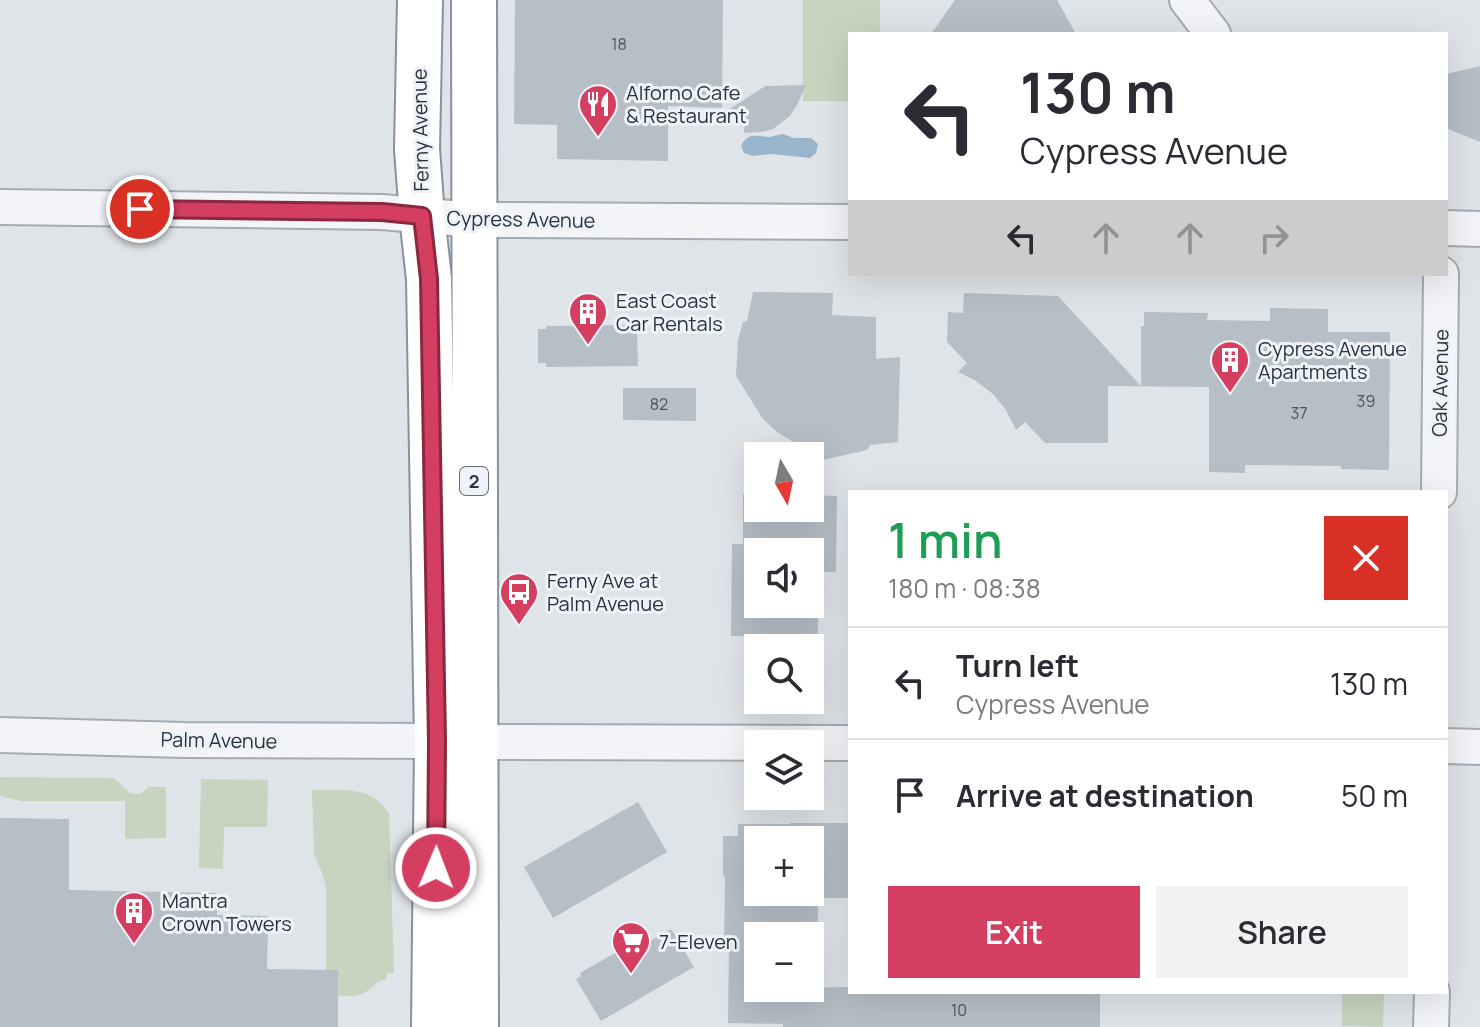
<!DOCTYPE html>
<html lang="en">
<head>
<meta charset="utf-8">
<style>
	:root { --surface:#fff; --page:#f2f2f3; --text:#2b2b33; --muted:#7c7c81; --line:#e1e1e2; --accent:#d43e60 }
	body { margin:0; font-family:Manrope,sans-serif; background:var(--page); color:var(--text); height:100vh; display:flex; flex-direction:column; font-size:30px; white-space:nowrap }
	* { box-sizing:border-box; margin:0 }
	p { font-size:26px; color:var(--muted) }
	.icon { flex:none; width:44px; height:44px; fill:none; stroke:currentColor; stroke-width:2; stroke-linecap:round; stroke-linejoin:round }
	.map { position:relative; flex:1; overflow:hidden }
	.drawer { position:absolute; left:848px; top:490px; width:600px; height:504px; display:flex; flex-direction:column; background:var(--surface); border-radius:0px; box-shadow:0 8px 32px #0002 }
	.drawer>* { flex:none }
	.banner { position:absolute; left:848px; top:32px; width:600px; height:244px; border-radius:0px; box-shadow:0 8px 32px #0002; background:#fff; color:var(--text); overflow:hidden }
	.needle { width:52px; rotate:171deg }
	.fabs { position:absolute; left:744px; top:442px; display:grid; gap:16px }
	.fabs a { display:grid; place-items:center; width:80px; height:80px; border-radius:0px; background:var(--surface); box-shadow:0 8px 32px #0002; font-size:40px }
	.pin { position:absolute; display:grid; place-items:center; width:68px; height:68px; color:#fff; margin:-34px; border:4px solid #fff; border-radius:50%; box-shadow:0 2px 8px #0007 }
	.me { position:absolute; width:88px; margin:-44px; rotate:1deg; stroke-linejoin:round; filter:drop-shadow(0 0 6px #0008) }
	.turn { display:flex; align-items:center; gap:28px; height:168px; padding:0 40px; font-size:36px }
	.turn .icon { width:104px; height:104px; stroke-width:2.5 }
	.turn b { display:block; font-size:56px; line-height:68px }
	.lanes { display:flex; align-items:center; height:76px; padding:0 40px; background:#0003; justify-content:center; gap:40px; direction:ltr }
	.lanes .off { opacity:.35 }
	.round { display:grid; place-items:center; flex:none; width:84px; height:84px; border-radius:0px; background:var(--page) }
	.headline { display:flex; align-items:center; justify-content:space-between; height:136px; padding:0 40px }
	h1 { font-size:48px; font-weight:600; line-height:60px; color:#1e9e55 }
	.primary-button { display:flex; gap:16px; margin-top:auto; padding:16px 40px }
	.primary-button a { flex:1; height:92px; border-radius:0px; background:var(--accent); color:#fff; font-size:32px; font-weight:600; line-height:92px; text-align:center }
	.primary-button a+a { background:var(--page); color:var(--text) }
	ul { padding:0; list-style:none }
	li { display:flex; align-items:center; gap:24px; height:112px; padding:0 40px; border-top:2px solid var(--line) }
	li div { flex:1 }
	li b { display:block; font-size:30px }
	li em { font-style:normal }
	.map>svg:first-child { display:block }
</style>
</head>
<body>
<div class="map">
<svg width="1480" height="1027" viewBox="0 0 1480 1027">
	<rect width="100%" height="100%" fill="#dfe4e9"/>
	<g fill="#c6d4c0">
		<path d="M803 0H880V34H850V101H803Z"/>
		<path d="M0 777 114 778 130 793 140 794 149 787H166V838L125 839V801H21L0 796Z"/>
		<path d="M201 779 268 780 267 827H224L223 869 199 868Z"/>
		<path d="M312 790C344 791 370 784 389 814L394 973H387L386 980C373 981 377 985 367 991 359 997 348 996 338 996V970H326V888L323 875 314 854Z"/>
		<path d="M1342 992H1384L1383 1027 1342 1026Z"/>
	</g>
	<path fill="#99b5cb" d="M783 134 794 138H811L818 144 816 153 810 158 772 154 753 156 744 153 741 146C748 132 756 136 769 137 771 137 781 134 783 134Z"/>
	<g fill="#b6bec6" fill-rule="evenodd">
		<path d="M515 0H723L722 108 668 106V161L557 159V125L514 124Z"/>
		<path d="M955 0H1057L1076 34H931Z"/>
		<path d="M1480 66V142L1446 128V74Z"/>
		<path d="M806 85 797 105 790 116 773 129 762 132 744 133 745 120 725 112 765 86Z"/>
		<path d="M753 292 833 293 832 315 876 317V359L900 357 898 442 870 445 867 450 823 460 777 432 763 419 736 376 738 341 743 322 747 321Z"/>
		<path d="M964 293 1058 296 1141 386V326H1144V312L1208 313 1207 320 1270 321V308L1328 309V332H1390L1389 470 1341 469V466L1245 465V473L1209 472V387L1108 386V443H1045L1025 422 1016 430 1006 410 993 394 976 381 958 372 967 363 947 342 948 312 963 313Z"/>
		<path d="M637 325 638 366 546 367V363H538V329H546V326Z"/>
		<path d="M623 388H696V421L623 420Z"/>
		<path d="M743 494 758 495V508H810V495L837 496 836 572H818V637L731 636 732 544H743ZM758 552H810V604H758Z"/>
		<path d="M638 802 667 852 553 918 524 867Z"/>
		<path d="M0 818 69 819V890L217 893V915L268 916 267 969 338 970V1027H0Z"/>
		<path d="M790 823H849L848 898H818V930L778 929V936H758V988L850 987V992H1100V1027H783V1024L728 1023 729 947 724 950 725 876 723 877V836H738V824H790ZM758 840H810V892H758Z"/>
		<path d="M671 929 694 967 601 1021 576 979 581 976 580 973 641 938 645 944Z"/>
	</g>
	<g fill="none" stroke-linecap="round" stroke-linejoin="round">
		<defs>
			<g id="minor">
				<path d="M1187 0 1213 34"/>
				<path d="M0 207 382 212 473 220H516L850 222"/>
				<path d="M1446 228 1480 229"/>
				<path d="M1439 492 1441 274"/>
				<path d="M0 735 184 740 437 741"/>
				<path d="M474 742 850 743"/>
				<path d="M1446 746 1480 747"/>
				<path d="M1431 1027 1432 992"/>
			</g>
			<g id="highway">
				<path d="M420 0 417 149 422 216 429 279 437 741 434 1027"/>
				<path d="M474 0 476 1027"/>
			</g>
		</defs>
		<use href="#minor" stroke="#a4abb3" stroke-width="38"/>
		<use href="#highway" stroke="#8692a1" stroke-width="48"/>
		<use href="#minor" stroke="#f2f4f7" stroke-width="34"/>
		<use href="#highway" stroke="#fff" stroke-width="44"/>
	</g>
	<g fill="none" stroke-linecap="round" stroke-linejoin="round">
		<defs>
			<path id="route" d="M140 209 382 212 422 216 429 279 437 741 436 868"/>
		</defs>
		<use href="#route" stroke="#8a283e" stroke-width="20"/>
		<use href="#route" stroke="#d43e60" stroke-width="14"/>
	</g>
	<defs>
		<symbol id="restaurant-pin" viewBox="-11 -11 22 30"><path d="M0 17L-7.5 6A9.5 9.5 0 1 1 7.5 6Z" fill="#d43e60" stroke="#eff3f7"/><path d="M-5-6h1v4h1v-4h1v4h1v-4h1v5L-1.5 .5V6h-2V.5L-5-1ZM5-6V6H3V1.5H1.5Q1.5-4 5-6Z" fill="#fff"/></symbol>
		<symbol id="building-pin" viewBox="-11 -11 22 30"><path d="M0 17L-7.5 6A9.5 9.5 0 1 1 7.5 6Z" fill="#d43e60" stroke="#eff3f7"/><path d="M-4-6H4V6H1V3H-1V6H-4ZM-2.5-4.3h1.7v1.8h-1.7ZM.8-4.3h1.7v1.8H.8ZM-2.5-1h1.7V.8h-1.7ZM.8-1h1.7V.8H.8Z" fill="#fff"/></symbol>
		<symbol id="bus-pin" viewBox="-11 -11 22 30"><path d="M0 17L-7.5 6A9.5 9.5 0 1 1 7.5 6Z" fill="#d43e60" stroke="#eff3f7"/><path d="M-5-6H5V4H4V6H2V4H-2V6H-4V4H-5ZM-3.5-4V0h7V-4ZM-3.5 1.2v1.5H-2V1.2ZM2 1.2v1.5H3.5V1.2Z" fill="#fff"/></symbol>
		<symbol id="supermarket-pin" viewBox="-11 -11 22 30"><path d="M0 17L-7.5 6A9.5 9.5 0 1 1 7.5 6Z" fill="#d43e60" stroke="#eff3f7"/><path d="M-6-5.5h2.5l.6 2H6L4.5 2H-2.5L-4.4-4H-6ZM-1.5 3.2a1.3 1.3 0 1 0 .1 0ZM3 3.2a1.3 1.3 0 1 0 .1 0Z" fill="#fff"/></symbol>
	</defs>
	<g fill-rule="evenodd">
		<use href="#restaurant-pin" x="576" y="82" width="44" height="60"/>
		<use href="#building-pin" x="566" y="290" width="44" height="60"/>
		<use href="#building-pin" x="1208" y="338" width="44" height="60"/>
		<use href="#bus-pin" x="497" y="570" width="44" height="60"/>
		<use href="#building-pin" x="112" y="889" width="44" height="60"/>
		<use href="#supermarket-pin" x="609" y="919" width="44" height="60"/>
	</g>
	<g text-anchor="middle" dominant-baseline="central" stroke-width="6" stroke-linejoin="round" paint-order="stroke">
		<g font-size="16" fill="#4b5662">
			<text x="619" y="44">18</text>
			<text x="1366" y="401">39</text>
			<text x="659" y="404">82</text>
			<text x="1299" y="413">37</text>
			<text x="959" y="1010">10</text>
		</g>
		<rect fill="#eff3f7" stroke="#636d78" stroke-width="2" x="460" y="467" width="28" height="28" rx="6"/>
		<g font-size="18" font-weight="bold" fill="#273341">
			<text x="474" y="481">2</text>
		</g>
		<g font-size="20" fill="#273341" stroke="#eff3f7" text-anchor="start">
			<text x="626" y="92">Alforno Cafe<tspan x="626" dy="23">&amp; Restaurant</tspan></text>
			<text x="616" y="300">East Coast<tspan x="616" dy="23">Car Rentals</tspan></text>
			<text x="1258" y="348">Cypress Avenue<tspan x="1258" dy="23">Apartments</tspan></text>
			<text x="547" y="580">Ferny Ave at<tspan x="547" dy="23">Palm Avenue</tspan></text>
			<text x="162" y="900">Mantra<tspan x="162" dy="23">Crown Towers</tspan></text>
			<text x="659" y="941">7-Eleven</text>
		</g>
		<g font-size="20" fill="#273341" stroke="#eff3f7">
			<text transform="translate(420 130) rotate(-91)">Ferny Avenue</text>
			<text transform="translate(521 219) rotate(1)">Cypress Avenue</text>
			<text transform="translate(1440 383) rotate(-89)">Oak Avenue</text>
			<text transform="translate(219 740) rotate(1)">Palm Avenue</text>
		</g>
	</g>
</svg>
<div class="fabs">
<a><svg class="needle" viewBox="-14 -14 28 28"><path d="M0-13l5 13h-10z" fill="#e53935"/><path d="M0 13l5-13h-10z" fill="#7c7c81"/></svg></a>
<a><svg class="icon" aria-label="sound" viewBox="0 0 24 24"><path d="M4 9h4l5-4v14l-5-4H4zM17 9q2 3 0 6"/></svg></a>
<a><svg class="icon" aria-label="search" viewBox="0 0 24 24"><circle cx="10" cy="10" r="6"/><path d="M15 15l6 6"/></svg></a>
<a><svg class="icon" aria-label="layers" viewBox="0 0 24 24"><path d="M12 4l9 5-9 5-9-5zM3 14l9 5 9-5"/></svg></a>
<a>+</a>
<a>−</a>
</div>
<div class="pin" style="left:140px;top:209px;background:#d93025"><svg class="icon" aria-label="arrive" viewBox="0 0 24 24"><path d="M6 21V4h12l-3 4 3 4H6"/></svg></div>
<svg class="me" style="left:436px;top:868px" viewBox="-20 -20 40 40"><circle r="17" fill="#d43e60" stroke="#fff" stroke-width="3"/><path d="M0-11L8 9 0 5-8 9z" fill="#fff"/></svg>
<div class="banner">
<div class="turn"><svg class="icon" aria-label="left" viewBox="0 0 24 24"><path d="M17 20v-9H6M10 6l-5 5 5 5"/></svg><div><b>130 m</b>Cypress Avenue</div></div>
<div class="lanes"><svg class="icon" aria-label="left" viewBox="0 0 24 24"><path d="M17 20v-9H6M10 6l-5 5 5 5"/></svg><svg class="icon off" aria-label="ahead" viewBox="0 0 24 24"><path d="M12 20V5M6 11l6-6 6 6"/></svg><svg class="icon off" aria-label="ahead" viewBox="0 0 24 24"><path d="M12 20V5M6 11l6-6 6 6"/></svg><svg class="icon off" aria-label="right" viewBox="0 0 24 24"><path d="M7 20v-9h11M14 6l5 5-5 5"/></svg></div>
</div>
<section class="drawer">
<div class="headline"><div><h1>1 min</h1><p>180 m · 08:38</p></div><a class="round" style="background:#d93025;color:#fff"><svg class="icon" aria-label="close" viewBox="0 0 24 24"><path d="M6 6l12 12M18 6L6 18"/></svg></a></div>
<ul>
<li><svg class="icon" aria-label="left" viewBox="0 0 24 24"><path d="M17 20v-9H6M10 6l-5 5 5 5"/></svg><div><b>Turn left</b><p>Cypress Avenue</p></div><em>130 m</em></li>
<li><svg class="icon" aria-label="arrive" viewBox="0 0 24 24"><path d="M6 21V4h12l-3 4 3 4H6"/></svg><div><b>Arrive at destination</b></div><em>50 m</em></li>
</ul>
<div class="primary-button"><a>Exit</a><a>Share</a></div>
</section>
</div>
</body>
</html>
